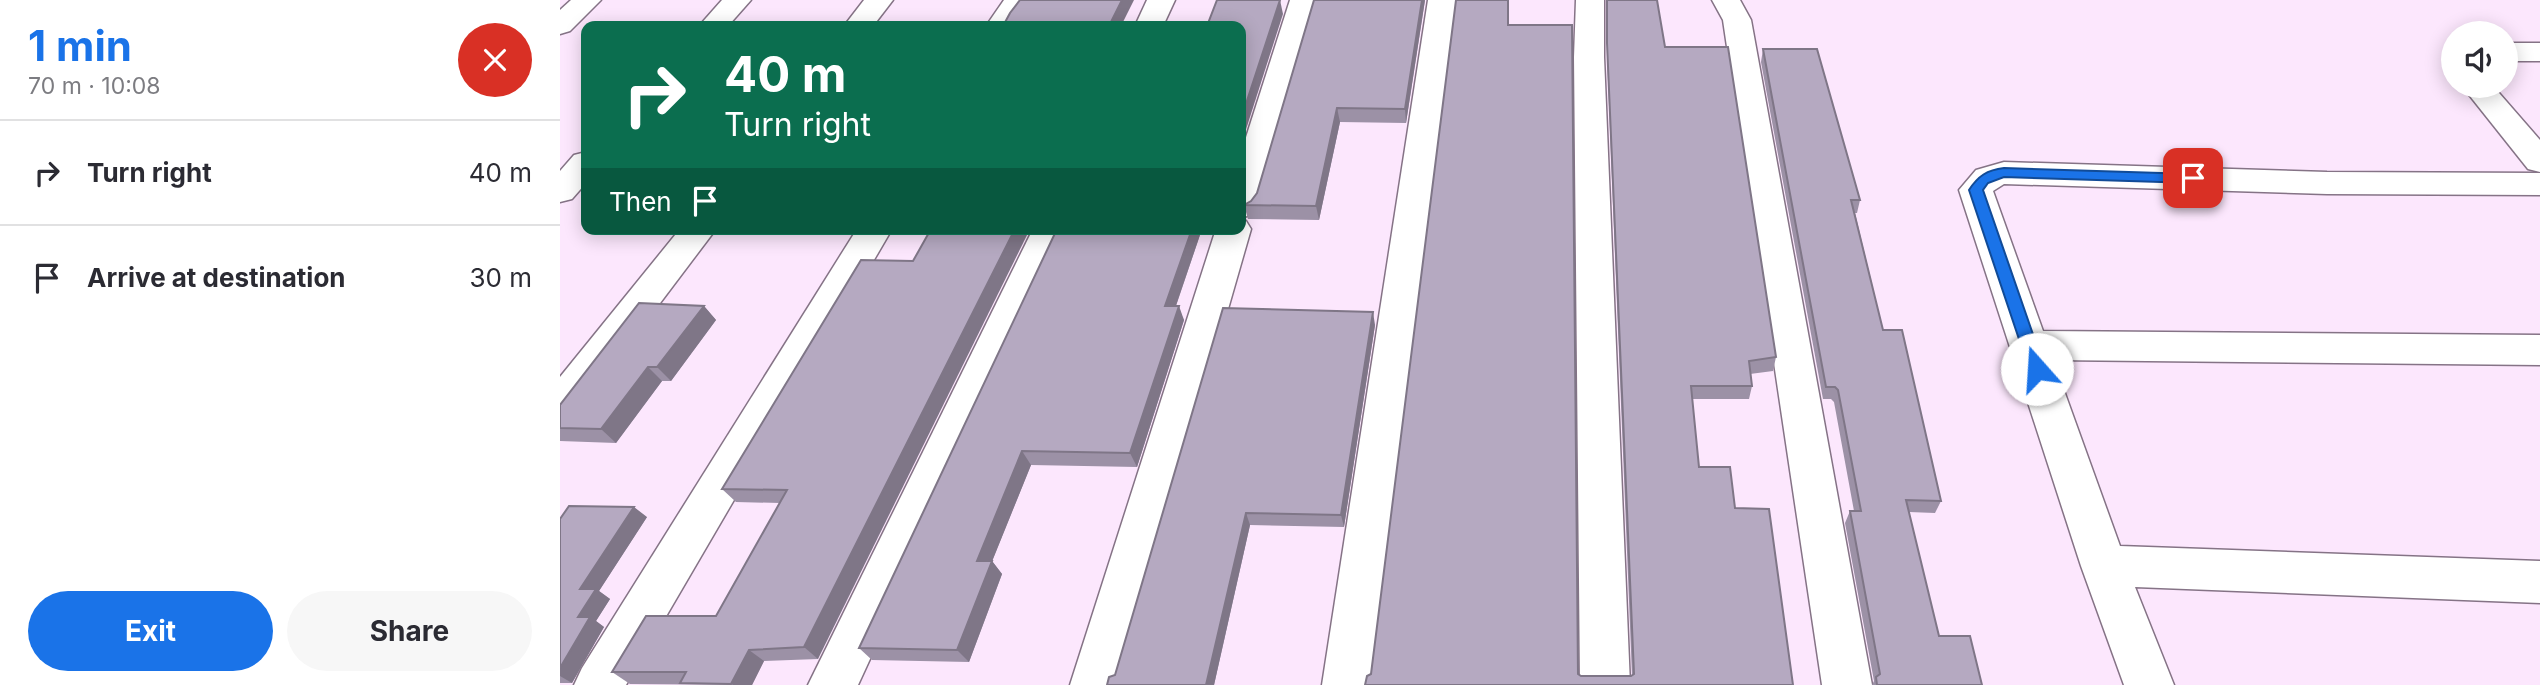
<!DOCTYPE html>
<html lang="en">
<head>
<meta charset="utf-8">
<style>
	:root { --surface:#fff; --page:#f7f7f7; --text:#2b2b33; --muted:#7c7c81; --line:#e1e1e2; --accent:#1a73e8 }
	body { margin:0; font-family:Inter,sans-serif; background:var(--page); color:var(--text); height:100vh; display:flex; flex-direction:column; font-size:26px; white-space:nowrap }
	* { box-sizing:border-box; margin:0 }
	p { font-size:23px; color:var(--muted) }
	.icon { flex:none; width:38px; height:38px; fill:none; stroke:currentColor; stroke-width:2; stroke-linecap:round; stroke-linejoin:round }
	.map { position:relative; flex:1; overflow:hidden }
	.sheet { display:flex; flex-direction:column; background:var(--surface); width:560px }
	.sheet>* { flex:none }
	.guide { position:absolute; left:21px; top:21px; width:665px; height:214px; border-radius:14px; box-shadow:0 4px 18px #0003; background:#0b6e4f; color:#fff; overflow:hidden }
	.buttons { position:absolute; left:1881px; top:21px; display:grid; gap:14px }
	.buttons a { display:grid; place-items:center; width:77px; height:77px; border-radius:50%; background:var(--surface); box-shadow:0 4px 18px #0003; font-size:35px }
	.pin { position:absolute; display:grid; place-items:center; width:60px; height:60px; color:#fff; margin:-30px; border-radius:14px; box-shadow:0 4px 10px #0006 }
	.me { position:absolute; width:77px; margin:-38px; rotate:341deg; stroke-linejoin:round; filter:drop-shadow(0 0 5px #0008) }
	.turn { display:flex; align-items:center; gap:24px; height:147px; padding:0 28px; font-size:32px }
	.turn .icon { width:91px; height:91px; stroke-width:2.5 }
	.turn b { display:block; font-size:49px; line-height:60px }
	.then { display:flex; align-items:center; height:66px; padding:0 28px; background:#0003; gap:14px; font-size:26px }
	.round { display:grid; place-items:center; flex:none; width:74px; height:74px; border-radius:37px; background:var(--page) }
	.head { display:flex; align-items:center; justify-content:space-between; height:119px; padding:0 28px }
	h1 { font-size:42px; font-weight:700; line-height:52px; color:var(--accent) }
	.button { display:flex; gap:14px; margin-top:auto; padding:14px 28px }
	.button a { flex:1; height:80px; border-radius:42px; background:var(--accent); color:#fff; font-size:28px; font-weight:700; line-height:80px; text-align:center }
	.button a+a { background:var(--page); color:var(--text) }
	ul { padding:0; list-style:none }
	li { display:flex; align-items:center; gap:21px; height:105px; padding:0 28px; border-top:2px solid var(--line) }
	li div { flex:1 }
	li b { display:block; font-size:26px }
	li em { font-style:normal }
	main { display:flex; flex:1; min-height:0 }
	.map>svg:first-child { display:block }
</style>
</head>
<body>
<main>
<section class="sheet">
<div class="head"><div><h1>1 min</h1><p>70 m · 10:08</p></div><a class="round" style="background:#d93025;color:#fff"><svg class="icon" aria-label="close" viewBox="0 0 24 24"><path d="M6 6l12 12M18 6L6 18"/></svg></a></div>
<ul>
<li><svg class="icon" aria-label="right" viewBox="0 0 24 24"><path d="M7 20v-9h11M14 6l5 5-5 5"/></svg><div><b>Turn right</b></div><em>40 m</em></li>
<li><svg class="icon" aria-label="arrive" viewBox="0 0 24 24"><path d="M6 21V4h12l-3 4 3 4H6"/></svg><div><b>Arrive at destination</b></div><em>30 m</em></li>
</ul>
<div class="button"><a>Exit</a><a>Share</a></div>
</section>
<div class="map">
<svg width="1980" height="685" viewBox="0 0 1980 685">
	<rect width="100%" height="100%" fill="#fce7fd"/>
	<g fill="none" stroke-linecap="round" stroke-linejoin="round">
		<defs>
			<g id="minor">
				<path d="M11 0H41L10 31 0 34V10Z"/>
				<path d="M162 0H191L168 26H139Z"/>
				<path d="M304 0H333L313 26H284Z"/>
				<path d="M444 0H472L454 26H426Z"/>
				<path d="M587 0H615L603 26H575Z"/>
				<path d="M730 0H758L698 206 693 214 681 218V153Z"/>
				<path d="M868 0H896L812 685H762Z"/>
				<path d="M1016 0H1044V57L1070 685H1020L1014 57Z"/>
				<path d="M1152 0H1180L1191 20 1312 685H1262L1163 20Z"/>
				<rect x="1946" y="43" width="34" height="18"/>
				<path d="M1902 86H1933L1980 140V172L1968 169Z"/>
				<path d="M26 152V183L12 199 0 202V171L14 155Z"/>
				<path d="M1444 162 1767 172 1980 173V195L1767 194 1444 184 1433 191 1483 331 1980 335V365L1493 360 1560 546 1980 561V603L1575 587 1614 685H1564L1521 566 1399 190 1416 170Z"/>
				<path d="M681 219 686 221 691 229 560 685H510L656 229H681Z"/>
				<path d="M120 229H156L14 417 0 422V377Z"/>
				<path d="M297 229H332L66 685H14L22 668Z"/>
				<path d="M473 229H508L298 685H248Z"/>
			</g>
		</defs>
		<use href="#minor" stroke="#857386" stroke-width="3"/>
		<use href="#minor" fill="#fff" fill-rule="evenodd"/>
	</g>
	<g fill="#9c91a6">
		<path d="M865 0 846 123 780 122 759 220 688 219 684 205 691 201 697 193Z"/>
		<path d="M1047 0H1097L1105 47 1216 357 1213 371 1190 374 1192 386 1189 399H1132L1139 467 1175 508 1233 685 811 674 949 25 1018 674 1021 676H1072L1047 57Z"/>
		<path d="M1203 49 1300 200 1297 213H1295L1323 330 1381 501 1375 513 1349 512 1365 584 1379 636 1422 685H1312L1314 681 1285 523 1290 511H1294L1274 402 1271 399H1263L1201 62Z"/>
		<path d="M642 229 616 306 624 320 577 467 471 465 432 561 442 574 409 662 312 660 299 648Z"/>
		<path d="M301 260 258 659 204 661 192 685 70 684 52 672 156 616 220 503 176 502 162 489Z"/>
		<path d="M144 306 156 320 111 381H102L56 443 0 441V405Z"/>
		<path d="M815 325 784 527 690 525 654 685H547Z"/>
		<path d="M87 517 39 591 50 599 36 621 44 627 12 683H0V519Z"/>
	</g>
	<g fill="#7f7687">
		<path d="M562 0H574L561 26H549Z"/>
		<path d="M720 0 723 14 681 145V119Z"/>
		<path d="M862 0H865L846 123 845 109Z"/>
		<path d="M777 108 780 122 759 220 756 206Z"/>
		<path d="M455 229H470L258 659 244 647Z"/>
		<path d="M632 229H642L611 320 605 306Z"/>
		<path d="M144 306 156 320 111 381 97 367Z"/>
		<path d="M619 306 624 320 577 467 570 453Z"/>
		<path d="M813 312 815 325 784 527 781 515Z"/>
		<path d="M88 367 102 381 56 443 41 429Z"/>
		<path d="M462 451 471 465 427 574 417 561Z"/>
		<path d="M74 507 87 517 39 591 50 599 36 621 44 627 12 683 0 676V668L18 617 20 589Z"/>
		<path d="M686 513 690 525 654 685H646Z"/>
		<path d="M432 561 442 574 409 662 397 650Z"/>
		<path d="M189 650 204 661 192 685H173L171 684Z"/>
	</g>
	<g fill="#b5a9c1" stroke="#7f7687" stroke-width="2">
		<path d="M460 0H562L549 26H443L450 13Z"/>
		<path d="M657 0H720L681 119V26H647Z"/>
		<path d="M754 0H862L845 109 777 108 756 206 684 205 691 201 697 193Z"/>
		<path d="M896 0H948V25H1012L1018 674 1021 676H1071L1074 674 1047 43V0H1097L1105 47H1168L1216 357 1189 361 1192 386H1131L1139 467H1170L1175 508 1209 509 1233 685H805L807 676 811 674Z"/>
		<path d="M1203 49H1257L1300 200H1291L1323 330H1342L1381 501 1346 500 1379 636H1410L1422 685H1317L1316 677 1320 674 1290 511H1301L1278 390 1275 387H1266Z"/>
		<path d="M371 229H455L244 647 189 650 171 684 120 683 126 672H52L86 616H156L227 490 162 489 301 260 353 261Z"/>
		<path d="M497 229H632L605 306H619L570 453 462 451 417 561H432L397 650 299 648Z"/>
		<path d="M79 303 144 306 97 367H88L41 429 0 428V405Z"/>
		<path d="M663 308 813 312 781 515 686 513 646 685H547L549 677 555 675Z"/>
		<path d="M9 506 74 507 20 589H36L18 617H30L0 668V519Z"/>
	</g>
	<path fill="#1a73e8" stroke="#114b97" stroke-width="2" d="M1444 168 1633 174 1639 178 1633 183 1444 177 1428 183 1423 190 1485 369 1477 376 1469 369 1409 190C1418 176 1427 170 1444 168Z"/>
</svg>
<div class="buttons">
<a><svg class="icon" aria-label="sound" viewBox="0 0 24 24"><path d="M4 9h4l5-4v14l-5-4H4zM17 9q2 3 0 6"/></svg></a>
</div>
<div class="pin" style="left:1633px;top:178px;background:#d93025"><svg class="icon" aria-label="arrive" viewBox="0 0 24 24"><path d="M6 21V4h12l-3 4 3 4H6"/></svg></div>
<svg class="me" style="left:1477px;top:369px" viewBox="-20 -20 40 40"><circle r="19" fill="#fff"/><path d="M0-13L10 11 0 6-10 11z" fill="#1a73e8"/></svg>
<div class="guide">
<div class="turn"><svg class="icon" aria-label="right" viewBox="0 0 24 24"><path d="M7 20v-9h11M14 6l5 5-5 5"/></svg><div><b>40 m</b>Turn right</div></div>
<div class="then">Then<svg class="icon" aria-label="arrive" viewBox="0 0 24 24"><path d="M6 21V4h12l-3 4 3 4H6"/></svg></div>
</div>
</div>
</main>
</body>
</html>
